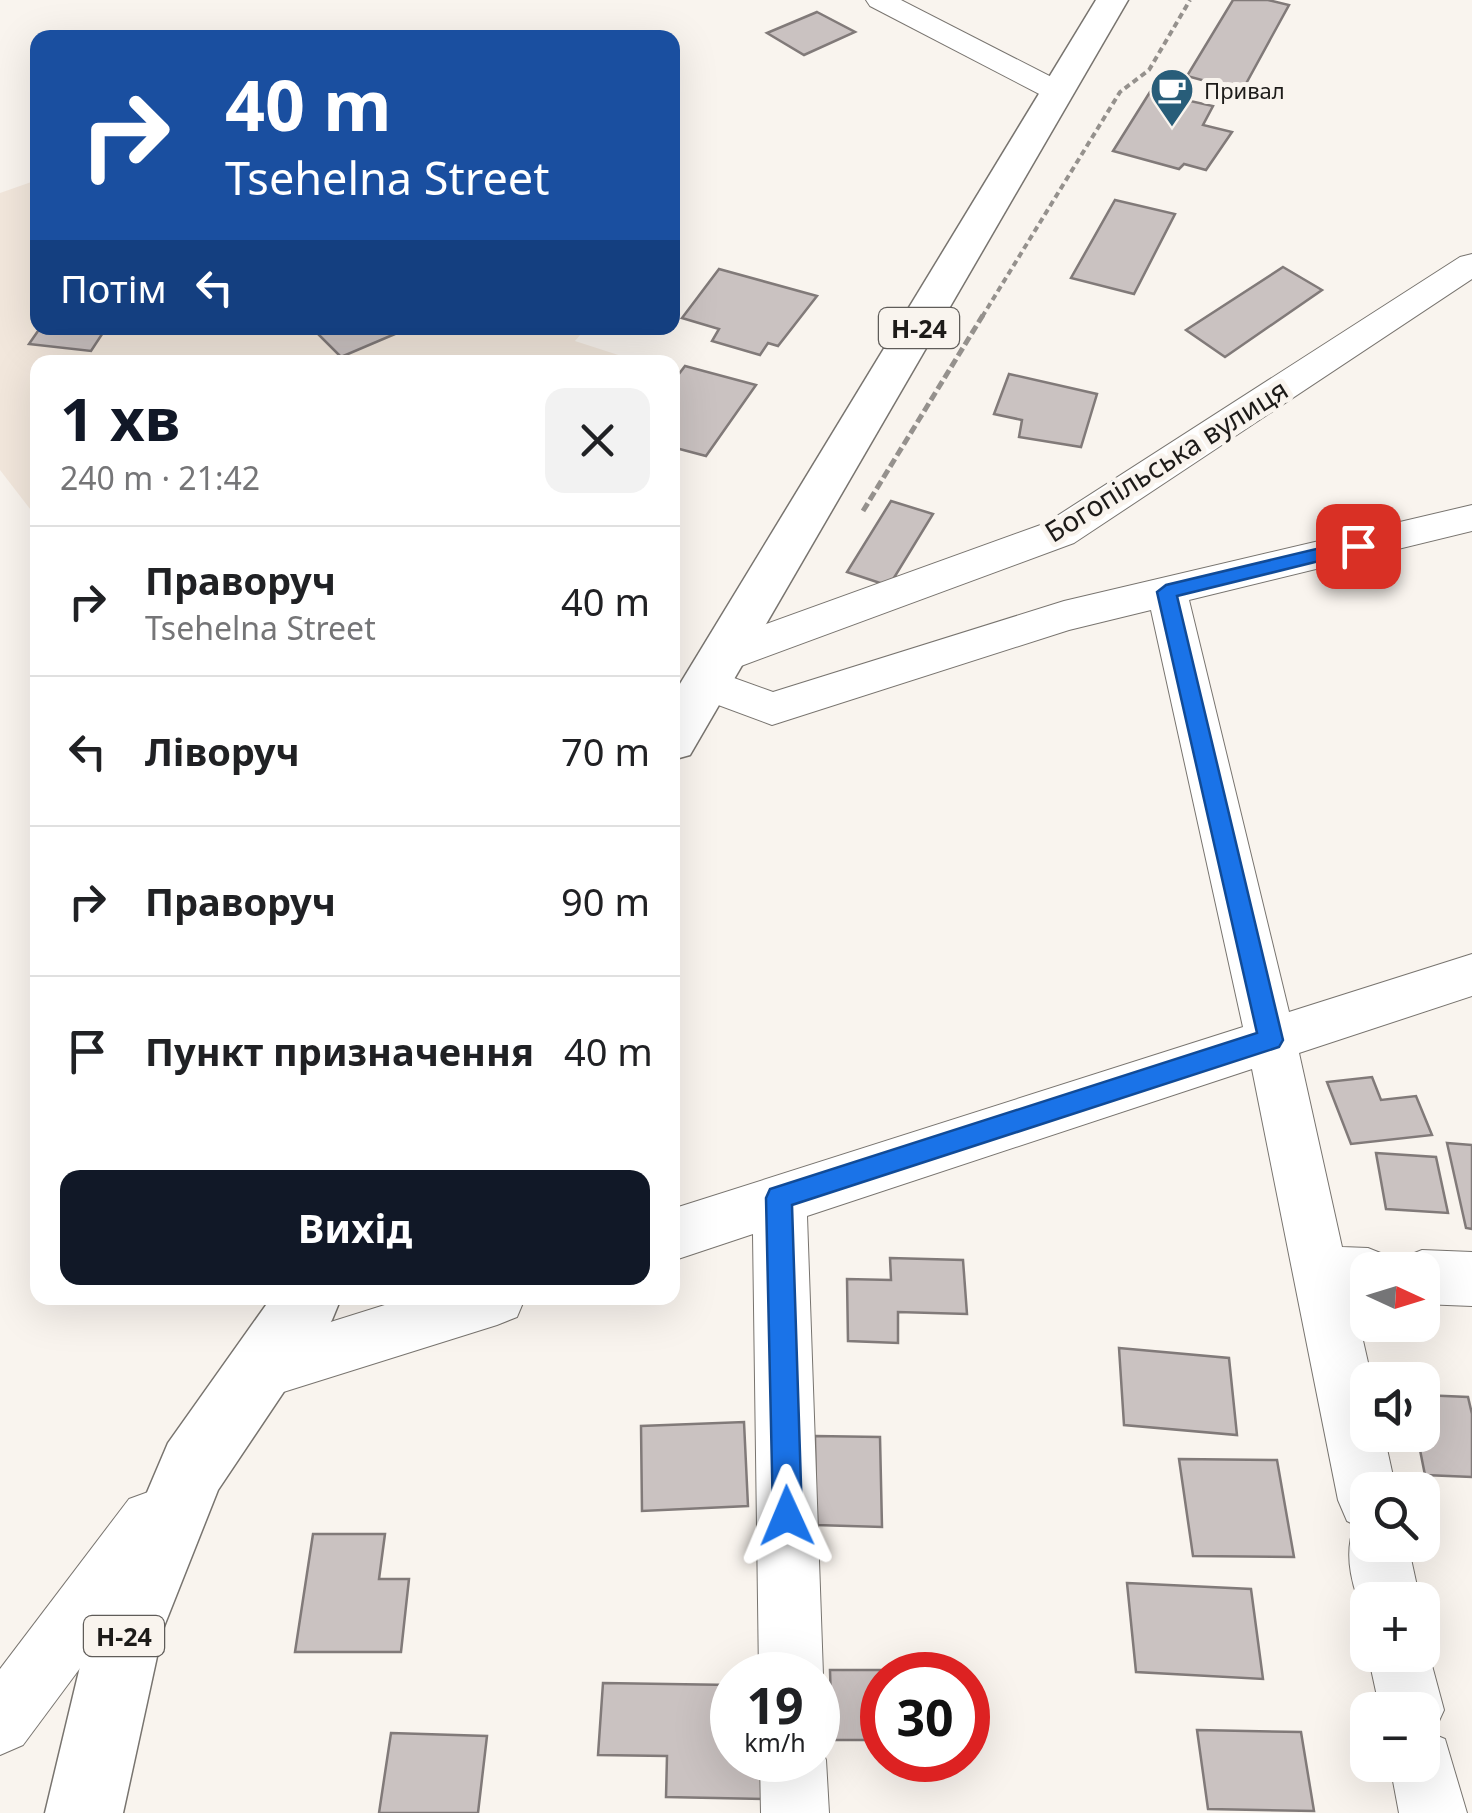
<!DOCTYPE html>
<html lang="uk">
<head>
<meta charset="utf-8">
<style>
	:root { --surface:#fff; --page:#f2f2f2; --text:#202124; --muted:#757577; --line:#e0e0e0; --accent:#111827 }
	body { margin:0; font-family:"Noto Sans",sans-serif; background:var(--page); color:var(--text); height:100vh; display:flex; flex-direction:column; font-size:38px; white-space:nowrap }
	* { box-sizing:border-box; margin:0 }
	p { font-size:32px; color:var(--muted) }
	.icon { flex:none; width:55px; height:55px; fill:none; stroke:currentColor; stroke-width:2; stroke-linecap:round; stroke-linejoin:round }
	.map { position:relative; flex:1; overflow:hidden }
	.drawer { position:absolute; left:30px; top:355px; width:650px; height:950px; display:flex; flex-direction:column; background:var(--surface); border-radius:20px; box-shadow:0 10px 40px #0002 }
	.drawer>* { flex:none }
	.guide { position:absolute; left:30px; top:30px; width:650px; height:305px; border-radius:20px; box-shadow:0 10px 40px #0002; background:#1a4fa0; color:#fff; overflow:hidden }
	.needle { width:65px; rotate:94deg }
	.fabs { position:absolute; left:1350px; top:1252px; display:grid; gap:20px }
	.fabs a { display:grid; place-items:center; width:90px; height:90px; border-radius:20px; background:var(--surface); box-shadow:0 10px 40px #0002; font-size:50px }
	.speed { position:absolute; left:710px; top:1652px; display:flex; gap:20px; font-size:50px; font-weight:700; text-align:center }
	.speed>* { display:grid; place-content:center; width:130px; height:130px; border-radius:50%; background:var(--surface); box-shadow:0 10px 40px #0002; line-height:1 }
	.speed small { font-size:25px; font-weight:400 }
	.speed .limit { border:15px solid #d22; background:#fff; color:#111 }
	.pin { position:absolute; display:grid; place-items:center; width:85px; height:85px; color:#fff; margin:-42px; border-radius:20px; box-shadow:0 5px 15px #0006 }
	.me { position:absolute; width:110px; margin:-55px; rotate:359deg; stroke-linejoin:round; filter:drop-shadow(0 0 8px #0008) }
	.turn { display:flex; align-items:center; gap:35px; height:210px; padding:0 30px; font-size:45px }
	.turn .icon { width:130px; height:130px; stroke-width:2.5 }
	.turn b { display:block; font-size:70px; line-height:85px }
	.then { display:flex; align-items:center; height:95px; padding:0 30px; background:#0003; gap:20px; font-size:38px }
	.round { display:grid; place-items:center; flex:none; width:105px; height:105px; border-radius:20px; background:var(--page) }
	.overview { display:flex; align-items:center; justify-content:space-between; height:170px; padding:0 30px }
	h1 { font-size:60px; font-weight:700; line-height:75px; color:var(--accent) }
	.cta { display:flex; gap:20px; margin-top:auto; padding:20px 30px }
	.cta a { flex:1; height:115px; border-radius:20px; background:var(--accent); color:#fff; font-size:40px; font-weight:700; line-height:115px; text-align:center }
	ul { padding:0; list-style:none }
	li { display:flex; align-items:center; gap:30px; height:150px; padding:0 30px; border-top:2px solid var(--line) }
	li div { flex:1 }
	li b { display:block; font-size:38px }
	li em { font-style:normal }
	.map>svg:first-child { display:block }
</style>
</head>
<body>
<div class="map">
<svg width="1472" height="1813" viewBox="0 0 1472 1813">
	<rect width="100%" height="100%" fill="#f9f4ee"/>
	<path fill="#f2e7dc" d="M37 180 38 328H586L575 341 640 362H38L37 518 0 470V193Z"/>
	<g fill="#cac2c1" stroke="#817a79" stroke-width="2.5">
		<path d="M1233 0H1268L1289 5 1242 91 1187 76Z"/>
		<path d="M817 12 855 32 804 55 767 33Z"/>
		<path d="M1150 92 1213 106 1203 125 1232 132 1206 170 1184 164 1179 169 1113 151Z"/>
		<path d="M1115 200 1175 214 1134 294 1071 278Z"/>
		<path d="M1283 267 1322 290 1225 357 1186 330Z"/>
		<path d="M719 269 817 296 778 346 768 343 760 355 712 341 719 329 682 318Z"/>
		<path d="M40 328H155L151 333 106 328 91 351 29 344Z"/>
		<path d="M312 328H409L341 357Z"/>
		<path d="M685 366 756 385 706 456 672 447V383Z"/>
		<path d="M1009 374 1097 394 1081 447 1019 437 1022 420 994 414Z"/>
		<path d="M891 501 933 514 889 586 847 572Z"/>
		<path d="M1372 1077 1381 1100 1416 1096 1432 1135 1351 1144 1327 1082Z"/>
		<path d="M1447 1143 1472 1145V1229L1466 1228Z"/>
		<path d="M1376 1153 1436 1157 1448 1213 1386 1209Z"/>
		<path d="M890 1258 963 1260 967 1314 898 1312V1343L848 1341 847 1279 891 1280Z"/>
		<path d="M1119 1348 1229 1358 1237 1435 1124 1425Z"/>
		<path d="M1422 1395 1468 1397 1472 1414V1477L1425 1475 1417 1435H1422Z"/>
		<path d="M744 1422 748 1506 642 1511 641 1426Z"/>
		<path d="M815 1436 880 1437 882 1527 816 1525Z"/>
		<path d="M1179 1459 1277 1460 1294 1557 1193 1556Z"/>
		<path d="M313 1534H385L379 1579H409L401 1652H295Z"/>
		<path d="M1127 1583 1251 1589 1263 1679 1136 1672Z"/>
		<path d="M830 1670H926V1675H882V1740H832Z"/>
		<path d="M603 1683 732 1685V1760H767V1799L666 1797 667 1756 598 1755Z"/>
		<path d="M1197 1730 1301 1732 1314 1811 1208 1809Z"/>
		<path d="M391 1733 487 1736 478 1813H379Z"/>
	</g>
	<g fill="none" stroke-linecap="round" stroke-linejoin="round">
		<defs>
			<g id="minor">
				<path d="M866 0H901L1069 86 1073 92 1069 98H1047L870 6Z"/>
				<path d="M1472 254V279L1074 543 741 666 726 670 711 666 705 655 711 644 1046 523 1460 257Z"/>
				<path d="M1472 505V531L1189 600 1289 1012 1472 954V996L1299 1053 1342 1247 1368 1248 1388 1256 1394 1270H1368V1302L1354 1301 1372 1380H1368V1435H1384L1396 1490H1368V1545H1408L1420 1600H1368V1622C1353 1593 1342 1555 1355 1525L1347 1521 1338 1500 1252 1069 807 1216 823 1675 818 1688V1675H759L753 1234 672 1261V1209L1243 1027 1151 610 1069 630 772 725 694 696 688 685 694 674 709 669 773 692 1064 601Z"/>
				<path d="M1422 1250 1472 1252V1306L1422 1304V1270H1397L1402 1258Z"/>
				<path d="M407 1298H525L517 1317 497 1325 261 1399 241 1390 232 1370 241 1350Z"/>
				<path d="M151 1491 173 1499 181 1521 173 1543 23 1745 0 1755V1669L129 1499Z"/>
				<path d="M1423 1632 1444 1710 1433 1734 1445 1739 1467 1813H1399L1390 1765H1422V1710H1380L1368 1655H1422Z"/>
				<path d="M818 1739 826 1760 829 1813H761L760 1760H818Z"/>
			</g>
			<g id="major">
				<path d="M1096 0H1128L690 755 672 760V697Z"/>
				<path d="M271 1298H341L332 1320 218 1490 163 1629 123 1813H45L89 1629 168 1443Z"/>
			</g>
		</defs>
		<use href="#minor" stroke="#78746f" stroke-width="2"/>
		<use href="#major" stroke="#78746f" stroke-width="3"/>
		<path stroke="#95918d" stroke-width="4" stroke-dasharray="6 4" stroke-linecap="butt" d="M982 317 1120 92 1149 70 1190 0"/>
		<path stroke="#95918d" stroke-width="5" stroke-dasharray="9 4" stroke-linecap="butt" d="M863 511 983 315"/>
		<use href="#minor" fill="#fff" fill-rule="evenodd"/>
		<use href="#major" fill="#fff" fill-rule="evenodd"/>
	</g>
	<path fill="#1a73e8" stroke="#114b97" stroke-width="2.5" d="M1358 539 1367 546 1364 550 1177 596 1283 1040 1279 1047 792 1205 802 1516 798 1526 787 1530 777 1526 773 1516 766 1198 770 1189 1257 1033 1157 592 1166 585Z"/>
	<defs>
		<symbol id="cafe-pin" viewBox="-11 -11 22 30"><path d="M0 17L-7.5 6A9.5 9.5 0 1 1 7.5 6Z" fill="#285d79" stroke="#f9f4ee"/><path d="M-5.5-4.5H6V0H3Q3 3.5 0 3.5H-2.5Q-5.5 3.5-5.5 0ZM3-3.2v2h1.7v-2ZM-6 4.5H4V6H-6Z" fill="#fff"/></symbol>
	</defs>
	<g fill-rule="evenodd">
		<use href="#cafe-pin" x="1147" y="65" width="50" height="68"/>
	</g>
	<g text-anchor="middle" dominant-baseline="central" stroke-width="10" stroke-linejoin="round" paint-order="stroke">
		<g font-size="22" fill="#1d1b19" stroke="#f9f4ee" text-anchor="start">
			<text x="1204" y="90">Привал</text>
		</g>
		<g fill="#f9f4ee" stroke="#5f5c59" stroke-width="2.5">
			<rect x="879" y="308" width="80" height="40" rx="8"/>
			<rect x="84" y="1616" width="80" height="40" rx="8"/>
		</g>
		<g font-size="25" font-weight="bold" fill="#1d1b19">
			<text x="919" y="328">Н-24</text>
			<text x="124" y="1636">Н-24</text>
		</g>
		<g font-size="28" fill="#1d1b19" stroke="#f9f4ee">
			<text transform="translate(1166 460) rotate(-32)">Богопільська вулиця</text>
		</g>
	</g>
</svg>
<div class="fabs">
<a><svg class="needle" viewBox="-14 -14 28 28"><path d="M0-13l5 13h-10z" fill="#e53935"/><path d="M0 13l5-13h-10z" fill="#757577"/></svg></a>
<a><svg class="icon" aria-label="sound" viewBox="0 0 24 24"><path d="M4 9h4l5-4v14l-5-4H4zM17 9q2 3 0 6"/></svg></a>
<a><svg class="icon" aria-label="search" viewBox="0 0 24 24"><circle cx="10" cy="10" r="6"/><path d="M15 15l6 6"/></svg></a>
<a>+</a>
<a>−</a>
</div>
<div class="speed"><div>19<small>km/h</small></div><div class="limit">30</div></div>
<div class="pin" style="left:1358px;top:546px;background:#d93025"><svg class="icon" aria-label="arrive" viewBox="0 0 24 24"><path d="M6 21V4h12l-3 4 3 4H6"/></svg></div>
<svg class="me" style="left:787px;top:1516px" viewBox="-20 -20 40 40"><path d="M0-17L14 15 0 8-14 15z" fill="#1a73e8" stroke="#fff" stroke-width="4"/></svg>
<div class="guide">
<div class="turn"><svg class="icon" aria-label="right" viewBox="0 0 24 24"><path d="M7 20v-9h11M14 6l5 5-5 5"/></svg><div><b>40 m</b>Tsehelna Street</div></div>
<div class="then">Потім<svg class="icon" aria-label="left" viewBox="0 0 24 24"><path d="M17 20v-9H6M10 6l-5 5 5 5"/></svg></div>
</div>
<section class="drawer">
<div class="overview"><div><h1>1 хв</h1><p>240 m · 21:42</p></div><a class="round"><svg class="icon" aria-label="close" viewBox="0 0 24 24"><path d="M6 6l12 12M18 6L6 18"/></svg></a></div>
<ul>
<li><svg class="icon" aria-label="right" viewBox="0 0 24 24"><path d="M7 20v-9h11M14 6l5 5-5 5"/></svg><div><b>Праворуч</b><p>Tsehelna Street</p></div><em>40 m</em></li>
<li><svg class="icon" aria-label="left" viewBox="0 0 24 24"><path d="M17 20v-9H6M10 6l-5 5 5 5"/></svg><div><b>Ліворуч</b></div><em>70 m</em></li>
<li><svg class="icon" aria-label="right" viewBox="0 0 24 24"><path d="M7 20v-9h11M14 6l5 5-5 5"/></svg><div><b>Праворуч</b></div><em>90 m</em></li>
<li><svg class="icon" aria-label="arrive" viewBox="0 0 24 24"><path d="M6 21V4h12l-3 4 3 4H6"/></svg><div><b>Пункт призначення</b></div><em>40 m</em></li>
</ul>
<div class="cta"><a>Вихід</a></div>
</section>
</div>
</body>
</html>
